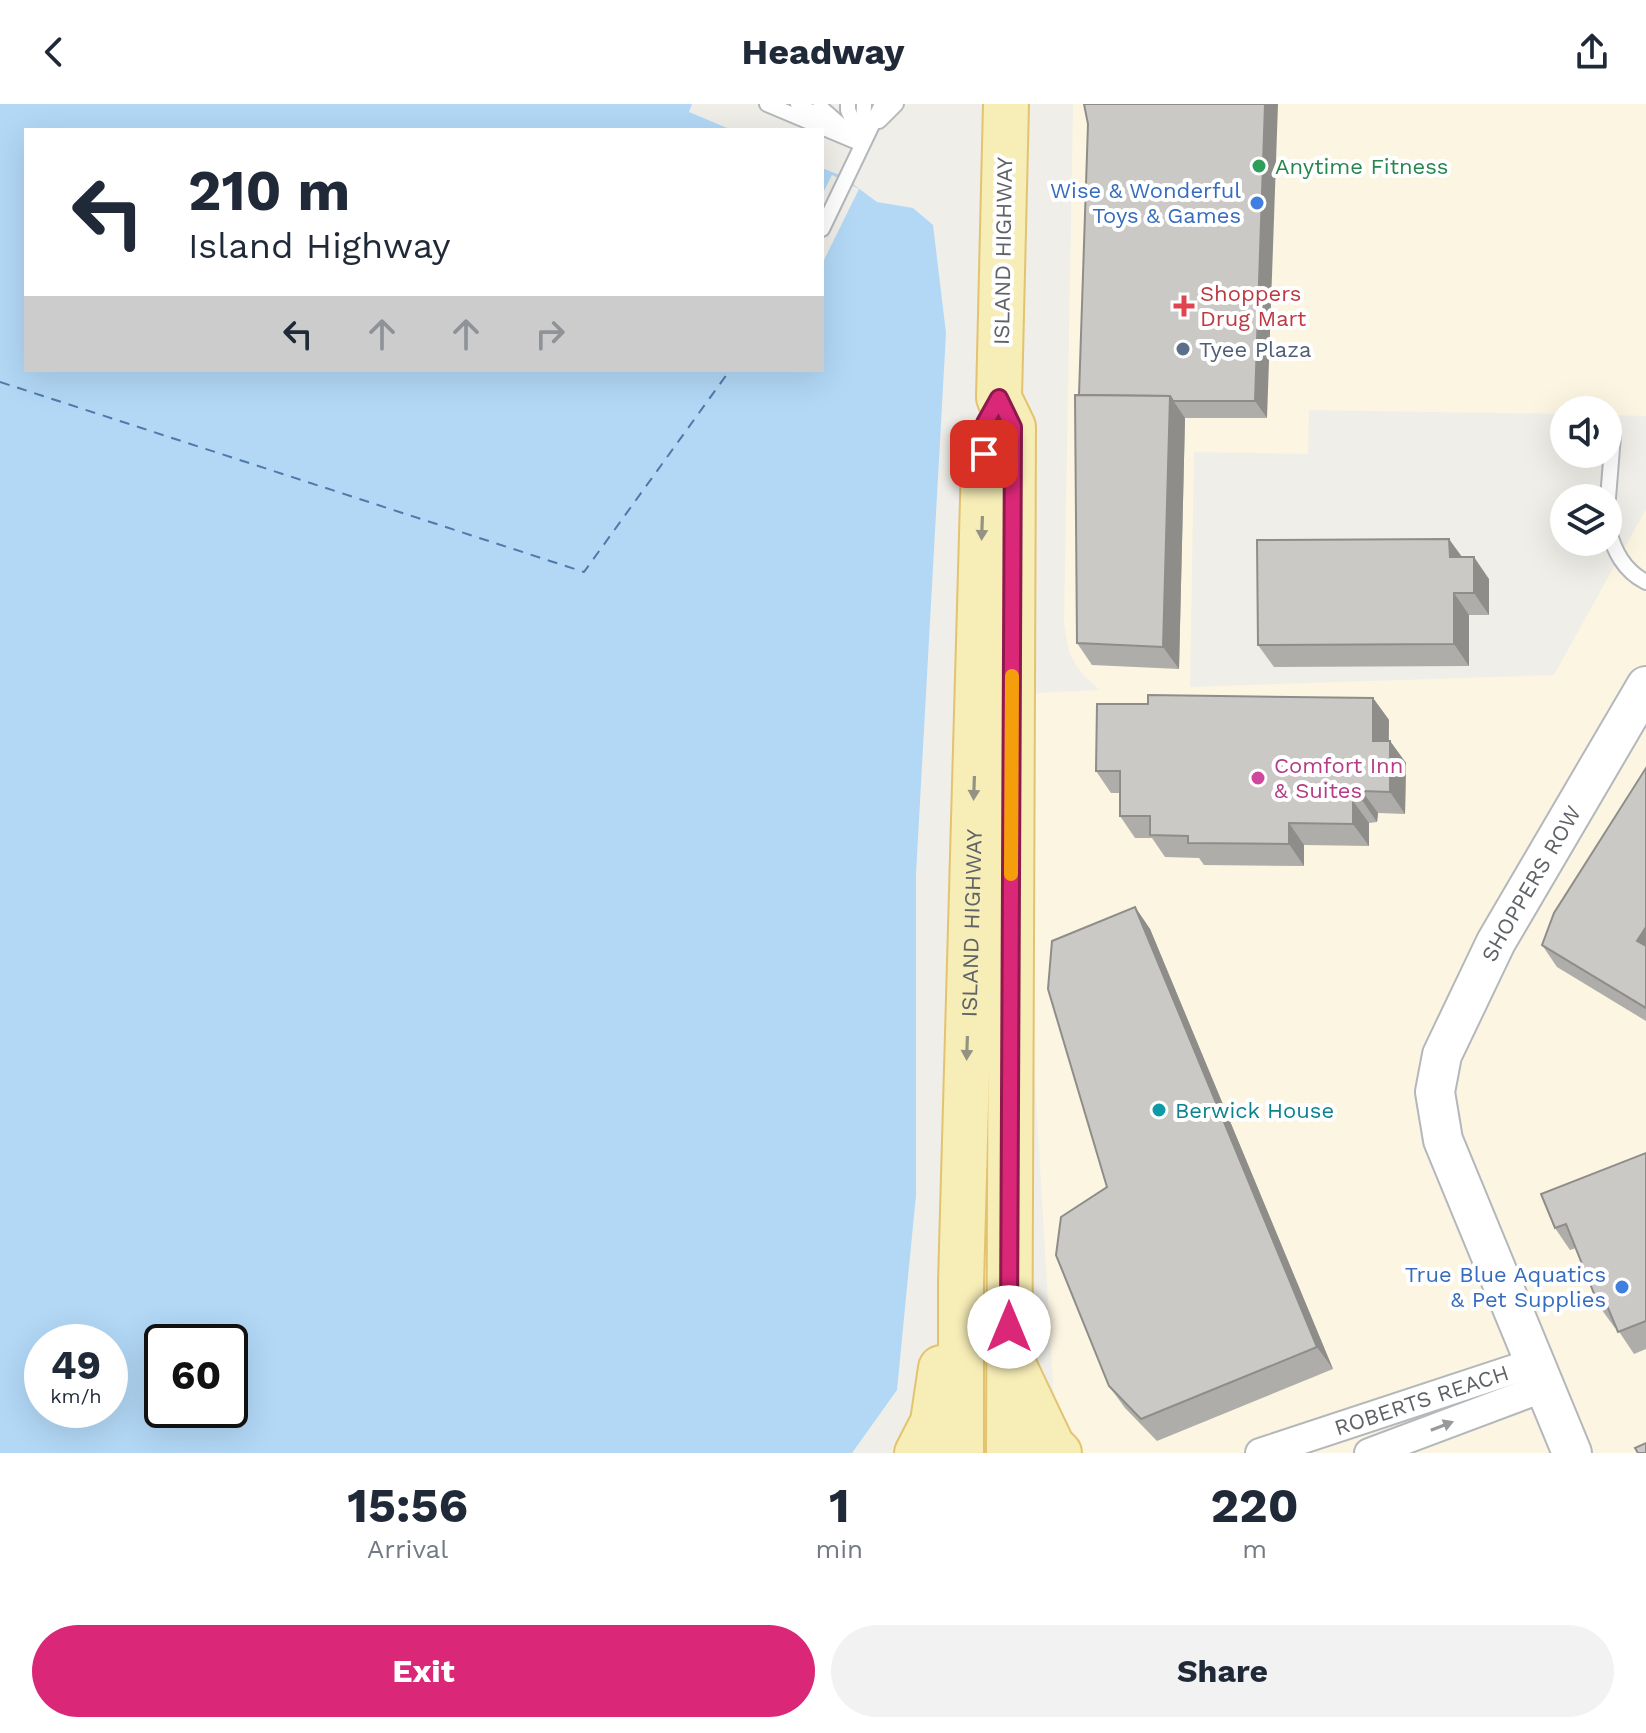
<!DOCTYPE html>
<html lang="en">
<head>
<meta charset="utf-8">
<style>
	:root { --surface:#fff; --page:#f2f2f3; --text:#1f2937; --muted:#747a83; --accent:#db2777 }
	body { margin:0; font-family:"Work Sans",sans-serif; background:var(--page); color:var(--text); height:100vh; display:flex; flex-direction:column; font-size:30px; white-space:nowrap }
	* { box-sizing:border-box; margin:0 }
	p { font-size:26px; color:var(--muted) }
	.icon { flex:none; width:44px; height:44px; fill:none; stroke:currentColor; stroke-width:2; stroke-linecap:round; stroke-linejoin:round }
	.map { position:relative; height:1349px; overflow:hidden }
	.sheet { display:flex; flex-direction:column; background:var(--surface); flex:1 }
	.sheet>* { flex:none }
	.top-card { position:absolute; left:24px; top:24px; width:800px; height:244px; border-radius:0px; box-shadow:0 8px 32px #0002; background:#fff; color:var(--text); overflow:hidden }
	.tools { position:absolute; left:1550px; top:292px; display:grid; gap:16px }
	.tools a { display:grid; place-items:center; width:72px; height:72px; border-radius:50%; background:var(--surface); box-shadow:0 8px 32px #0002; font-size:40px }
	.speed { position:absolute; left:24px; top:1220px; display:flex; gap:16px; font-size:40px; font-weight:700; text-align:center }
	.speed>* { display:grid; place-content:center; width:104px; height:104px; border-radius:50%; background:var(--surface); box-shadow:0 8px 32px #0002; line-height:1 }
	.speed small { font-size:20px; font-weight:400 }
	.speed .limit { border:4px solid #111; border-radius:12px; background:#fff; color:#111 }
	.pin { position:absolute; display:grid; place-items:center; width:68px; height:68px; color:#fff; margin:-34px; border-radius:16px; box-shadow:0 4px 12px #0006 }
	.me { position:absolute; width:88px; margin:-44px; rotate:0deg; stroke-linejoin:round; filter:drop-shadow(0 0 6px #0008) }
	.turn { display:flex; align-items:center; gap:28px; height:168px; padding:0 32px; font-size:36px }
	.turn .icon { width:104px; height:104px; stroke-width:2.5 }
	.turn b { display:block; font-size:56px; line-height:68px }
	.lanes { display:flex; align-items:center; height:76px; padding:0 32px; background:#0003; justify-content:center; gap:40px; direction:ltr }
	.lanes .off { opacity:.35 }
	.eta { display:flex; justify-content:space-evenly; align-items:center; height:136px; text-align:center }
	.eta b { font-size:48px; font-weight:700; line-height:56px }
	.primary-button { display:flex; gap:16px; margin-top:auto; padding:16px 32px }
	.primary-button a { flex:1; height:92px; border-radius:48px; background:var(--accent); color:#fff; font-size:32px; font-weight:700; line-height:92px; text-align:center }
	.primary-button a+a { background:var(--page); color:var(--text) }
	header { display:flex; justify-content:space-between; align-items:center; height:104px; padding:0 32px; background:var(--surface); font-size:36px; font-weight:700 }
	.map>svg:first-child { display:block }
</style>
</head>
<body>
<header><svg class="icon" aria-label="back" viewBox="0 0 24 24"><path d="M15 5l-7 7 7 7"/></svg>Headway<svg class="icon" aria-label="share" viewBox="0 0 24 24"><path d="M12 15V3M7 8l5-5 5 5M5 13v7h14v-7"/></svg></header>
<div class="map">
<svg width="1646" height="1349" viewBox="0 0 1646 1349">
	<rect width="100%" height="100%" fill="#f0eee8"/>
	<path fill="#fbf5e2" d="M1073 0H1646V312L1608 311V306H1564V310L1309 306 1308 350 1194 348 1190 583 1554 571 1646 405V1349H1057L1012 590 1100 586 1085 573 1076 561 1069 548 1064 519Z"/>
	<path fill="#b2d8f6" fill-rule="evenodd" d="M0 0H692L689 8 732 26H26V266H822V64L842 72 877 98 913 104 933 121 946 229 916 770V1091L897 1286 852 1349H0ZM42 1238H110V1306H42ZM162 1238H230V1306H162Z"/>
	<path fill="#f0eee8" d="M832 71 859 85 822 160V91Z"/>
	<g fill="none" stroke-linecap="round" stroke-linejoin="round">
		<path stroke="#4f79a7" stroke-width="2" stroke-dasharray="10 8" stroke-linecap="butt" d="M0 278 584 468 730 266"/>
		<defs>
			<g id="lane">
				<path d="M767 0 862 40"/>
				<path d="M798 0 825 17"/>
				<path d="M821 0 820 3 853 32"/>
				<path d="M848 0V6L861 36"/>
				<path d="M879 17 896 0"/>
				<path d="M863 36 864 0"/>
				<path d="M822 125 882 0"/>
				<path d="M1608 394 1613 332"/>
				<path d="M1608 424C1614 447 1624 467 1646 478"/>
			</g>
			<g id="street">
				<path id="s1" d="M1260 1349 1536 1258"/>
				<path d="M1369 1349 1545 1283"/>
			</g>
			<g id="secondary">
				<path id="s2" d="M1572 1349 1443 1036 1435 988 1442 951 1496 838 1646 582"/>
			</g>
			<g id="primary">
				<path d="M1006 0 999 294 1013 323 1009 1349"/>
				<path d="M1014 1262 1052 1342 1059 1349"/>
				<path d="M917 1349 933 1318 941 1264"/>
				<path id="s3" d="M961 1349V1179L984 360"/>
			</g>
		</defs>
		<use href="#lane" stroke="#b5b8bb" stroke-width="18"/>
		<use href="#street" stroke="#b5b8bb" stroke-width="32"/>
		<use href="#secondary" stroke="#b4b7bb" stroke-width="42"/>
		<use href="#primary" stroke="#e3c36f" stroke-width="48"/>
		<use href="#lane" stroke="#fff" stroke-width="14"/>
		<use href="#street" stroke="#fff" stroke-width="28"/>
		<use href="#secondary" stroke="#fff" stroke-width="38"/>
		<use href="#primary" stroke="#f6edb7" stroke-width="44"/>
	</g>
	<g fill="#afada9">
		<path d="M1088 20 1267 314H1185L1179 565 1092 561 1077 539 1079 291Z"/>
		<path d="M1462 453 1489 475V511H1469V562L1274 563 1258 541Z"/>
		<path d="M1373 594 1389 616V637H1390L1406 659 1405 710 1378 709 1377 718 1369 719V742L1304 741V762L1204 761 1199 754 1165 753 1152 734H1135L1120 712V689H1111L1096 667Z"/>
		<path d="M1646 664V917L1557 863 1542 841Z"/>
		<path d="M1135 803 1150 825 1333 1265 1157 1337 1125 1304 1109 1282Z"/>
		<path d="M1646 1049V1245L1634 1250 1616 1223 1615 1224 1599 1202 1576 1144 1570 1146 1555 1124Z"/>
	</g>
	<g fill="#8e8d8a">
		<path d="M1265 0H1278L1267 314 1255 297Z"/>
		<path d="M1170 292 1185 314 1179 565 1163 543Z"/>
		<path d="M1449 435 1465 457 1450 453Z"/>
		<path d="M1474 453 1489 475V511L1474 489Z"/>
		<path d="M1454 489 1469 511V562L1454 540Z"/>
		<path d="M1373 594 1389 616 1388 659 1373 637Z"/>
		<path d="M1390 637 1406 659 1405 710 1390 688Z"/>
		<path d="M1362 687 1378 709 1377 718 1362 696Z"/>
		<path d="M1353 697 1369 719V742L1353 720Z"/>
		<path d="M1289 719 1304 741V762L1289 740Z"/>
		<path d="M1135 803 1150 825 1333 1265 1317 1243Z"/>
		<path d="M1646 823V850L1637 837Z"/>
	</g>
	<g fill="#cbc9c5" stroke="#8e8d8a" stroke-width="2">
		<path d="M1084 0H1265L1255 297H1173L1170 292 1079 291 1088 20Z"/>
		<path d="M1075 291 1170 292 1163 543 1077 539Z"/>
		<path d="M1449 435 1450 453H1474V489H1454V540L1258 541 1257 436Z"/>
		<path d="M1148 591 1373 594V637H1390V688L1362 687V696L1353 697V720L1289 719V740L1188 739V732L1150 731V712H1120V667H1096L1097 600H1148Z"/>
		<path d="M1646 664V823L1637 837 1646 842V904L1542 841 1554 809Z"/>
		<path d="M1135 803 1317 1243 1141 1315 1109 1282 1056 1151 1061 1113 1107 1083 1048 885 1052 837Z"/>
		<path d="M1646 1049V1217L1618 1228 1606 1199 1599 1202 1566 1120 1555 1124 1541 1090Z"/>
		<path d="M1646 1339V1349H1638L1635 1344Z"/>
	</g>
	<defs><path id="oneway-solid" d="M-6-.8H1V-3.2L6.5 0L1 3.2V.8H-6Z" transform="scale(2)"/></defs>
	<g fill="#949383">
		<use href="#oneway-solid" transform="translate(982 424) rotate(92)"/>
		<use href="#oneway-solid" transform="translate(974 684) rotate(92)"/>
		<use href="#oneway-solid" transform="translate(967 944) rotate(92)"/>
	</g>
	<use fill="#979a9c" href="#oneway-solid" transform="translate(1442 1322) rotate(-21)"/>
	<g fill="none" stroke-linecap="round" stroke-linejoin="round">
		<defs>
			<path id="route" d="M984 350 985 319 999 294 1013 323 1009 1223"/>
		</defs>
		<use href="#route" stroke="#8e194d" stroke-width="20"/>
		<use href="#route" stroke="#db2777" stroke-width="14"/>
		<path stroke="#f59e0b" stroke-width="14" d="M1011 770 1012 572"/>
	</g>
	<circle fill="#2e9e5b" stroke="#fff" stroke-width="3" cx="1259" cy="62" r="8"/>
	<g fill="#3f7fe0" stroke="#fff" stroke-width="3">
		<circle cx="1257" cy="99" r="8"/>
		<circle cx="1622" cy="1183" r="8"/>
	</g>
	<path fill="#e0444e" stroke="#fff" stroke-width="3" d="M1180 190h8v8h8v8h-8v8h-8v-8h-8v-8h8z"/>
	<circle fill="#5c6f8a" stroke="#fff" stroke-width="3" cx="1183" cy="245" r="8"/>
	<circle fill="#d1479c" stroke="#fff" stroke-width="3" cx="1258" cy="674" r="8"/>
	<circle fill="#0f9aa8" stroke="#fff" stroke-width="3" cx="1159" cy="1006" r="8"/>
	<g text-anchor="middle" dominant-baseline="central" stroke-width="8" stroke-linejoin="round" paint-order="stroke">
		<g font-size="22" fill="#27864d" stroke="#fff" text-anchor="start">
			<text x="1275" y="62">Anytime Fitness</text>
		</g>
		<g font-size="22" fill="#366cbe" stroke="#fff" text-anchor="end">
			<text x="1241" y="86">Wise &amp; Wonderful<tspan x="1241" dy="25">Toys &amp; Games</tspan></text>
			<text x="1606" y="1170">True Blue Aquatics<tspan x="1606" dy="25">&amp; Pet Supplies</tspan></text>
		</g>
		<g font-size="22" fill="#5f6367" stroke="#fff">
			<text transform="translate(1003 147) rotate(-89)">ISLAND HIGHWAY</text>
			<text stroke="none"><textPath href="#s2" startOffset="618">SHOPPERS ROW</textPath></text>
			<text stroke="none"><textPath href="#s3" startOffset="530">ISLAND HIGHWAY</textPath></text>
			<text stroke="none"><textPath href="#s1" startOffset="170">ROBERTS REACH</textPath></text>
		</g>
		<g font-size="22" fill="#be3a42" stroke="#fff" text-anchor="start">
			<text x="1200" y="189">Shoppers<tspan x="1200" dy="25">Drug Mart</tspan></text>
		</g>
		<g font-size="22" fill="#4e5e75" stroke="#fff" text-anchor="start">
			<text x="1199" y="245">Tyee Plaza</text>
		</g>
		<g font-size="22" fill="#b23c85" stroke="#fff" text-anchor="start">
			<text x="1274" y="661">Comfort Inn<tspan x="1274" dy="25">&amp; Suites</tspan></text>
		</g>
		<g font-size="22" fill="#0d838f" stroke="#fff" text-anchor="start">
			<text x="1175" y="1006">Berwick House</text>
		</g>
	</g>
</svg>
<div class="tools">
<a><svg class="icon" aria-label="sound" viewBox="0 0 24 24"><path d="M4 9h4l5-4v14l-5-4H4zM17 9q2 3 0 6"/></svg></a>
<a><svg class="icon" aria-label="layers" viewBox="0 0 24 24"><path d="M12 4l9 5-9 5-9-5zM3 14l9 5 9-5"/></svg></a>
</div>
<div class="speed"><div>49<small>km/h</small></div><div class="limit">60</div></div>
<div class="pin" style="left:984px;top:350px;background:#d93025"><svg class="icon" aria-label="arrive" viewBox="0 0 24 24"><path d="M6 21V4h12l-3 4 3 4H6"/></svg></div>
<svg class="me" style="left:1009px;top:1223px" viewBox="-20 -20 40 40"><circle r="19" fill="#fff"/><path d="M0-13L10 11 0 6-10 11z" fill="#db2777"/></svg>
<div class="top-card">
<div class="turn"><svg class="icon" aria-label="left" viewBox="0 0 24 24"><path d="M17 20v-9H6M10 6l-5 5 5 5"/></svg><div><b>210 m</b>Island Highway</div></div>
<div class="lanes"><svg class="icon" aria-label="left" viewBox="0 0 24 24"><path d="M17 20v-9H6M10 6l-5 5 5 5"/></svg><svg class="icon off" aria-label="ahead" viewBox="0 0 24 24"><path d="M12 20V5M6 11l6-6 6 6"/></svg><svg class="icon off" aria-label="ahead" viewBox="0 0 24 24"><path d="M12 20V5M6 11l6-6 6 6"/></svg><svg class="icon off" aria-label="right" viewBox="0 0 24 24"><path d="M7 20v-9h11M14 6l5 5-5 5"/></svg></div>
</div>
</div>
<section class="sheet">
<div class="eta">
<div><b>15:56</b><p>Arrival</p></div>
<div><b>1</b><p>min</p></div>
<div><b>220</b><p>m</p></div>
</div>
<div class="primary-button"><a>Exit</a><a>Share</a></div>
</section>
</body>
</html>
